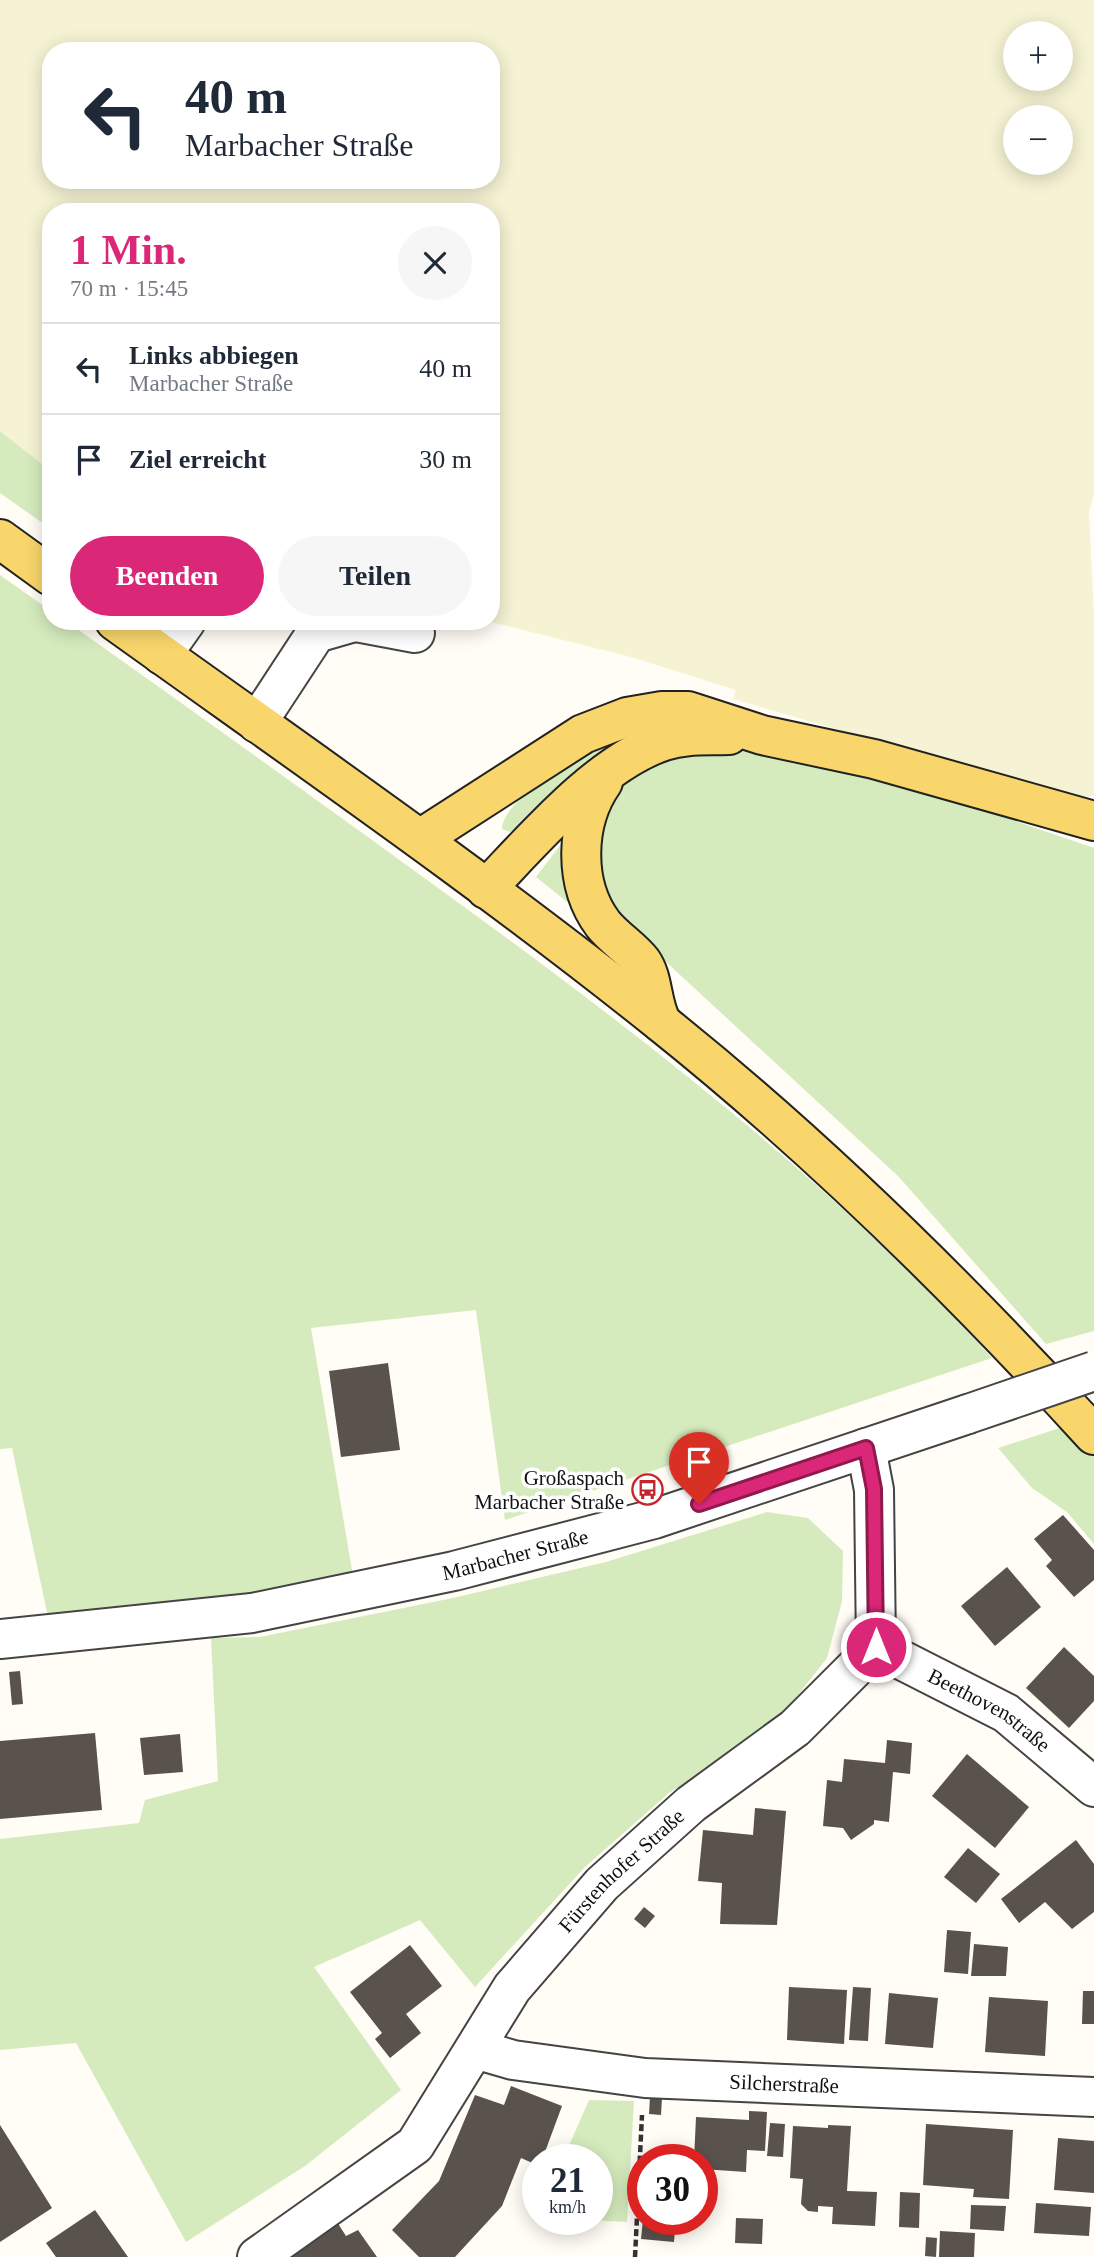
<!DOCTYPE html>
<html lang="de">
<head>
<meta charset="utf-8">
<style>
	:root { --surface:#fff; --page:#f6f6f7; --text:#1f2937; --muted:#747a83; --line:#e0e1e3; --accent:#db2777 }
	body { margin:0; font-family:Georgia,serif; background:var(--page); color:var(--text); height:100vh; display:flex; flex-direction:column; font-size:26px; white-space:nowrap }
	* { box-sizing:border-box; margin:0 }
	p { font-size:23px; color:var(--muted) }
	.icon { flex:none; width:38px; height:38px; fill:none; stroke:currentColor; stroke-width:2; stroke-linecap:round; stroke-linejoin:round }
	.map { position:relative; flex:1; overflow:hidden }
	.panel { position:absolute; left:42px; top:203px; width:458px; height:427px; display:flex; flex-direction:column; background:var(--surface); border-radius:28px; box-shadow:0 4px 18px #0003 }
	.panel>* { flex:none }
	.hud { position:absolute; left:42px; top:42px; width:458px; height:147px; border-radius:28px; box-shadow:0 4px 18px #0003; background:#fff; color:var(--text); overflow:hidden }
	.tools { position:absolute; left:1003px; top:21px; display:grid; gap:14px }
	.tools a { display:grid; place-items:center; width:70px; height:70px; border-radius:50%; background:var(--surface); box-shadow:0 4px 18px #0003; font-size:35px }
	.speed { position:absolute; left:522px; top:2144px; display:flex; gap:14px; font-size:35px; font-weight:700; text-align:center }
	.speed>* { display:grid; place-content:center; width:91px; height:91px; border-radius:50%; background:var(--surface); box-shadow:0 4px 18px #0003; line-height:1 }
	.speed small { font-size:18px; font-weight:400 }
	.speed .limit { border:10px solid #d22; background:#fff; color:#111 }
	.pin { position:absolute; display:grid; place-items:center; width:60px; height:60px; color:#fff; margin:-72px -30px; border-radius:50% 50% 50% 0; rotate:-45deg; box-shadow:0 0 7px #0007 }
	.pin .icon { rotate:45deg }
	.me { position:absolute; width:77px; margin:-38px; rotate:0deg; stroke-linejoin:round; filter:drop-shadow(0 0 5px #0008) }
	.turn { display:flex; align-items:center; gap:24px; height:147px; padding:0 28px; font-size:32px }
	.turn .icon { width:91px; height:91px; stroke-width:2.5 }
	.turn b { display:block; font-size:49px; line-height:60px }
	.round { display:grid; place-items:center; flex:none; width:74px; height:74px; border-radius:37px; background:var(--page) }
	.overview { display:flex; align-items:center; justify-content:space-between; height:119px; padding:0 28px }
	h1 { font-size:42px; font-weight:600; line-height:52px; color:var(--accent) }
	.cta { display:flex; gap:14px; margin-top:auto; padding:14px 28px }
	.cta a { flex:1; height:80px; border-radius:42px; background:var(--accent); color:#fff; font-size:28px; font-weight:600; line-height:80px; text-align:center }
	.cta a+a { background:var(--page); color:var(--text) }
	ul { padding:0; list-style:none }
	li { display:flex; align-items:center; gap:21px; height:91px; padding:0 28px; border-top:2px solid var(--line) }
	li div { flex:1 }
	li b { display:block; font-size:26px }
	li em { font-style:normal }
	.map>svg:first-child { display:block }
</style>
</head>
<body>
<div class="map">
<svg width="1094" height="2257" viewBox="0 0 1094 2257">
	<rect width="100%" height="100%" fill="#fffdf5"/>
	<path fill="#f6f3d4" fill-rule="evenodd" d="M0 0H1094V493L1089 513 1094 617V796L1071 797 733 699 736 690 631 657 487 621H492V212H51V471L0 431ZM1015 33H1060V79H1015ZM51 51H492V180H51ZM1015 117H1060V163H1015Z"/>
	<g fill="#d5ebbd">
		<path d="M0 431 51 471V529L0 493Z"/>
		<path d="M0 575 51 611V621H66C200 716 334 812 467 909 653 1045 837 1187 992 1358L505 1520 476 1310 311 1328 353 1576 251 1595 48 1617 12 1448 0 1449Z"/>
		<path d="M612 746 521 827 510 832 502 829C503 798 584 750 612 746Z"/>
		<path d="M697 746 771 750 873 772 1094 848V1331L1046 1344 899 1177 613 913C598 867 584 806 631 772 649 760 677 754 697 746Z"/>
		<path d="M568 835 576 909 536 877Z"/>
		<path d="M1066 1426 1094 1456V1544L1067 1512 1032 1488 998 1448Z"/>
		<path d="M767 1512 808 1518 843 1551 842 1601 827 1658 787 1709 740 1747 669 1793 585 1867 475 1987 420 1920 314 1967 401 2090 305 2166 186 2242 76 2043 0 2050V1839L139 1823 145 1800 218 1781 211 1638 260 1637 453 1598 606 1562Z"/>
		<path d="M589 2100 634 2101 627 2222 571 2219H597V2160L563 2159Z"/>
	</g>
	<g fill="#5a524d">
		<path d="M388 1363 400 1450 341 1457 329 1371Z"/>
		<path d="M1063 1515 1094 1550V1580L1074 1597 1046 1566 1052 1560 1034 1539Z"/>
		<path d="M1007 1567 1041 1607 995 1646 961 1606Z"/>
		<path d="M1064 1647 1094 1676V1701L1069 1728 1026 1688Z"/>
		<path d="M20 1671 23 1704 12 1705 9 1672Z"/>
		<path d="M95 1733 102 1810 0 1819V1741Z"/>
		<path d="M180 1734 183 1772 144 1775 140 1738Z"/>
		<path d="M887 1740 912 1743 910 1774 893 1772 889 1822 874 1820V1824L851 1840 843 1828 823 1826 827 1780 842 1782 844 1759 885 1763Z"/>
		<path d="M967 1754 1029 1807 995 1848 932 1796Z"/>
		<path d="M755 1808 786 1811 777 1925 720 1924 722 1883 698 1881 703 1830 753 1835Z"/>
		<path d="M1076 1840 1094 1864V1912L1072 1929 1045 1902 1019 1923 1001 1899Z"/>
		<path d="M968 1848 1000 1874 976 1903 944 1877Z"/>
		<path d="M644 1907 655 1916 645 1928 634 1919Z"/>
		<path d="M947 1930 971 1932 968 1974 944 1972Z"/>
		<path d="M974 1944 1008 1947 1006 1976H971Z"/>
		<path d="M410 1945 442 1986 406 2014 421 2033 390 2058 375 2039 382 2033 350 1992Z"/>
		<path d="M789 1987 847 1990 844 2044 787 2040Z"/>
		<path d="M853 1987 871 1988 868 2041 849 2040Z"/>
		<path d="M1083 1991H1094V2024H1082Z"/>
		<path d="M889 1993 938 1998 933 2048 885 2044Z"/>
		<path d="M989 1997 1048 2001 1045 2056 985 2052Z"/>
		<path d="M511 2086 562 2106 542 2160H537V2165L521 2158 502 2206 455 2257H419L392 2230 439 2181 475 2095 504 2105Z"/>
		<path d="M650 2097 662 2098 661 2115 649 2114Z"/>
		<path d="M749 2111 767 2112 765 2151 747 2150 746 2172 702 2169V2160H694L696 2117 749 2120Z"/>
		<path d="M770 2123 785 2124 783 2157 767 2156Z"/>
		<path d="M926 2124 1013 2130 1009 2199 973 2197 974 2189 923 2185Z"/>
		<path d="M0 2125 52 2208 0 2242Z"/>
		<path d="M828 2125 851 2126 847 2191 877 2192 875 2226 832 2224 833 2207 818 2206V2212L808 2211 801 2204 803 2179 790 2178 793 2126 828 2128Z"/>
		<path d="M1058 2138 1094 2141V2193L1054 2190Z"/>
		<path d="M900 2192 920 2193 919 2228 899 2227Z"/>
		<path d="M1036 2203 1091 2207 1089 2236 1034 2233Z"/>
		<path d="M971 2205 1006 2206 1004 2231 970 2229Z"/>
		<path d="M95 2210 128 2257H56L46 2243Z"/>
		<path d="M736 2218 763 2219 762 2244 735 2243Z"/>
		<path d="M643 2219H676L674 2242 641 2239Z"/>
		<path d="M337 2222 346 2236 358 2230 377 2257H287Z"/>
		<path d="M940 2231 975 2233 974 2257H939Z"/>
		<path d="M926 2237 937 2238 936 2257 925 2256Z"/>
	</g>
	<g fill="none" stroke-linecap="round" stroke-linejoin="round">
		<defs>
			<g id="minor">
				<path d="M351 621 415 633"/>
				<path d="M162 655 186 621"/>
				<path d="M257 723 316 633 354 622"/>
				<path id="s1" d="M0 1639 252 1613 454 1571 654 1519 968 1414"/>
				<path id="s2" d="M876 1647 1006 1713 1094 1787"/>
				<path id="s3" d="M475 2049 513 2060 645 2078 1094 2097"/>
				<path id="s4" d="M257 2257 415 2145 512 1988 602 1884 691 1804 795 1728 876 1647 874 1490 866 1448"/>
			</g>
			<g id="major">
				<path d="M0 539 51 576"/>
				<path d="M115 621C299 753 486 882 663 1024 818 1148 960 1288 1094 1435"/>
				<path d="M603 782C575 822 573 884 603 924 614 938 631 948 642 962 654 979 651 1004 662 1023"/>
				<path d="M420 839 583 734 627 717 662 711H688L762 735 874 759 1094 821"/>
				<path d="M486 889C533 840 599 762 664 741 685 734 707 736 729 735"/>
			</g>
		</defs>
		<use href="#minor" stroke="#444" stroke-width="42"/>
		<use href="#major" stroke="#222" stroke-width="42"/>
		<path stroke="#333" stroke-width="4.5" stroke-dasharray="7 3.5" stroke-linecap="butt" d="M635 2257 642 2115"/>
		<use href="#minor" stroke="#fff" stroke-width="38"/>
		<use href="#major" stroke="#f9d66b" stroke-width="38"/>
		<defs>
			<path id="minor-bridge" d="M968 1414 1094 1371"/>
		</defs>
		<use href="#minor-bridge" stroke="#444" stroke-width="42" stroke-linecap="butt"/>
		<use href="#minor-bridge" stroke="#fff" stroke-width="38"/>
	</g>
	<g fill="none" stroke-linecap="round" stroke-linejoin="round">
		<defs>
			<path id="route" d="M699 1504 866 1448 874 1489 876 1647"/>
		</defs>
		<use href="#route" stroke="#8e194d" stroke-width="18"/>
		<use href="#route" stroke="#db2777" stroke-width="12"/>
	</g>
	<defs>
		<symbol id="bus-ring" viewBox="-11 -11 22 22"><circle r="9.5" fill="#fff" stroke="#c4262e" stroke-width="1.5"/><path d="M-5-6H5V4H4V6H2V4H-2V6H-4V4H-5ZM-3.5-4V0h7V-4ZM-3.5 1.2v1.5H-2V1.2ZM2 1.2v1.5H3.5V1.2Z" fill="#c4262e"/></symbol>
	</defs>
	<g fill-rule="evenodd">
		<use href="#bus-ring" x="630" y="1472" width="35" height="35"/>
	</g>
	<g text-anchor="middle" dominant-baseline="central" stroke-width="7" stroke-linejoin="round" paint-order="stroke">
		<g font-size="21" fill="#111" stroke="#fff" text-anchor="end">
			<text x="624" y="1478">Großaspach<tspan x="624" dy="24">Marbacher Straße</tspan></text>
		</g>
		<g font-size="21" fill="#111" stroke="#fff">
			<text stroke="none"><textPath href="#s1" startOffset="523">Marbacher Straße</textPath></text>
			<text stroke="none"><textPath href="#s2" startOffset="130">Beethovenstraße</textPath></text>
			<text stroke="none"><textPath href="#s4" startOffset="539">Fürstenhofer Straße</textPath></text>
			<text stroke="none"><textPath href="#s3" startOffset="312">Silcherstraße</textPath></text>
		</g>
	</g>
</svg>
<div class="tools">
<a>+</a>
<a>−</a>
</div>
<div class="speed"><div>21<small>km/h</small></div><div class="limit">30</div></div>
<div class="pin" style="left:699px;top:1504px;background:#d93025"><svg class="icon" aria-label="arrive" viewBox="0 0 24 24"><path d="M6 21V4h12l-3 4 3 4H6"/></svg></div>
<svg class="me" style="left:876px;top:1647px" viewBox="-20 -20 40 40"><circle r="17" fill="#db2777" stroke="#fff" stroke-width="3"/><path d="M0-11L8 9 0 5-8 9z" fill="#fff"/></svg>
<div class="hud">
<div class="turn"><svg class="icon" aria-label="left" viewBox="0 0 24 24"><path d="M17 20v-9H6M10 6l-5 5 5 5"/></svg><div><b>40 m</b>Marbacher Straße</div></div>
</div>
<section class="panel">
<div class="overview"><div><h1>1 Min.</h1><p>70 m · 15:45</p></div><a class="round"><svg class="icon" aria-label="close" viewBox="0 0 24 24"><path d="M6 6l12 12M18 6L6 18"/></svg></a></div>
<ul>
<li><svg class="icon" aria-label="left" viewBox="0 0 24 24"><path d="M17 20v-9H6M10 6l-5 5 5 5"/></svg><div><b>Links abbiegen</b><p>Marbacher Straße</p></div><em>40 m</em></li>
<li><svg class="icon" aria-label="arrive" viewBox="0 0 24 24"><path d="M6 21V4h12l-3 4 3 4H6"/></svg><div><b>Ziel erreicht</b></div><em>30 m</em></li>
</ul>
<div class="cta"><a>Beenden</a><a>Teilen</a></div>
</section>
</div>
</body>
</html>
